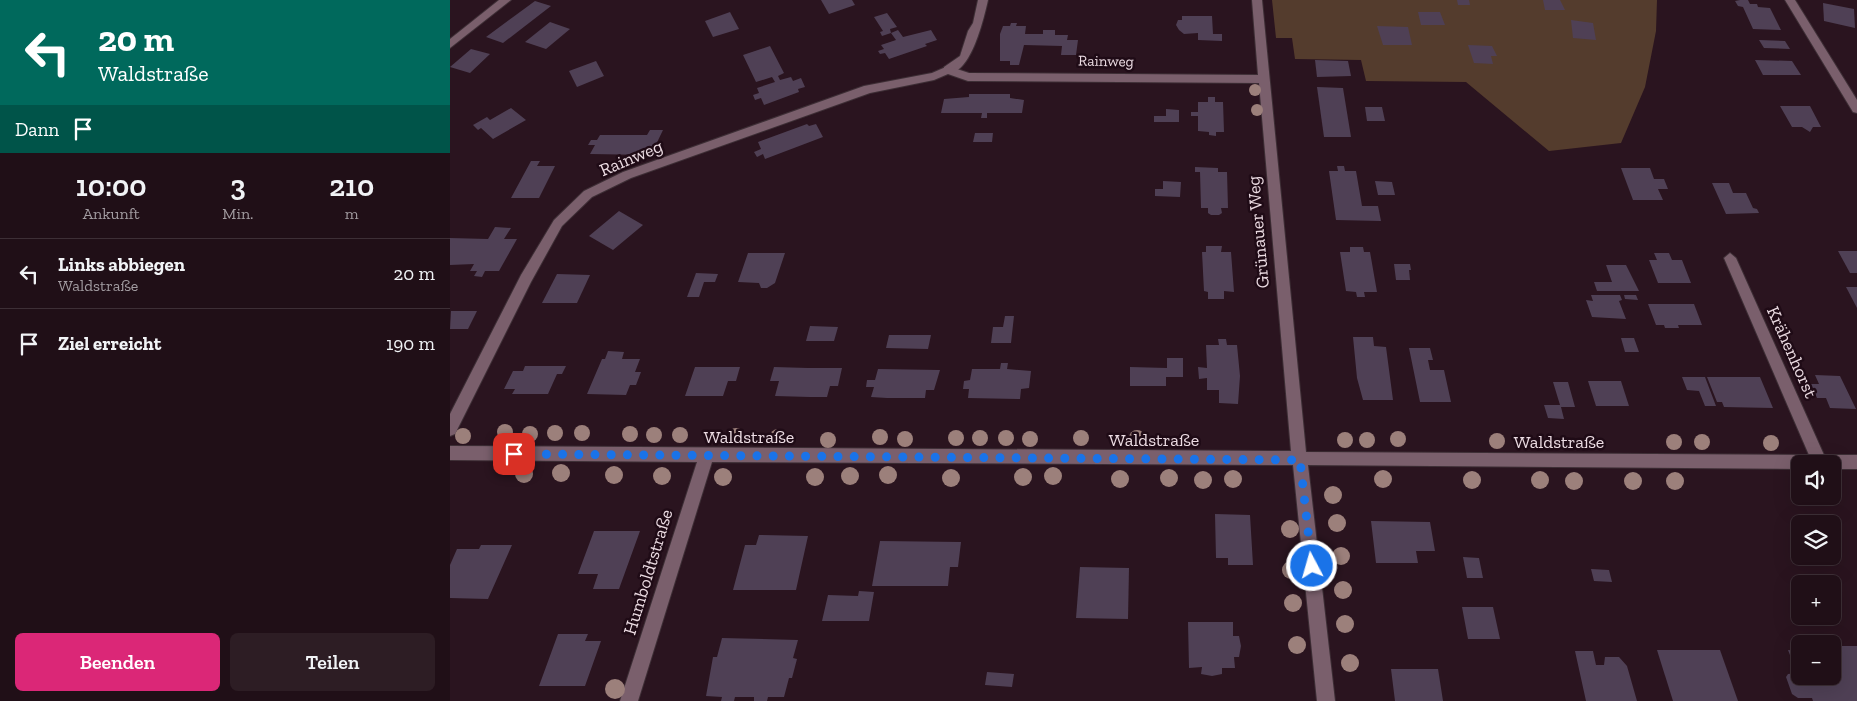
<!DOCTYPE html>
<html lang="de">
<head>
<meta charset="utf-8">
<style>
	:root { --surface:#200f17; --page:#2d1d24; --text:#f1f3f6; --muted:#a29ca1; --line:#3d2f36; --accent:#db2777 }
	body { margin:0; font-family:"Zilla Slab",serif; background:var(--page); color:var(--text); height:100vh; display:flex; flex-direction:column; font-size:19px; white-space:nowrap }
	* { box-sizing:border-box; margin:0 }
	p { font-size:16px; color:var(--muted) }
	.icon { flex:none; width:28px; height:28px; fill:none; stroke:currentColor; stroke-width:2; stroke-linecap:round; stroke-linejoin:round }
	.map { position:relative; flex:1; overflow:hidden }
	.drawer { display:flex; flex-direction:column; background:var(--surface); width:450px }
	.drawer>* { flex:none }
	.hud { background:#00695c; color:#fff; overflow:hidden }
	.fabs { position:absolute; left:1341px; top:455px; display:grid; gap:10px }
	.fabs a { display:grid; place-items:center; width:50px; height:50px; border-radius:8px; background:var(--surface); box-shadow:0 5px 20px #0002,0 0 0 1px var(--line); font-size:25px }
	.pin { position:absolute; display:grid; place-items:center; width:42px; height:42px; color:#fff; margin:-21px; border-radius:10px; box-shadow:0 2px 8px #0006 }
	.me { position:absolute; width:55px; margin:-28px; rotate:354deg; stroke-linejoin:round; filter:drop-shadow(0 0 4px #0008) }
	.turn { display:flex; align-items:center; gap:18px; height:105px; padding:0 15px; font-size:22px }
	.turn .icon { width:65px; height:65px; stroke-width:2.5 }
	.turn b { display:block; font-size:35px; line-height:42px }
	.then { display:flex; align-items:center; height:48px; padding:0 15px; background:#0003; gap:10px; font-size:19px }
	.eta { display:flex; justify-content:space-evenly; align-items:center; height:85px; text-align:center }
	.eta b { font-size:30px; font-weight:600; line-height:35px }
	.cta { display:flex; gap:10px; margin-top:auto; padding:10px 15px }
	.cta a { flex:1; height:58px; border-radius:8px; background:var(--accent); color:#fff; font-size:20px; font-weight:600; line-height:58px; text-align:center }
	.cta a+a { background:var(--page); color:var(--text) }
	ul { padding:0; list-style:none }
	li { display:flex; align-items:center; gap:15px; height:70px; padding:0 15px; border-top:1px solid var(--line) }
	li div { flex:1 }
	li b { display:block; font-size:19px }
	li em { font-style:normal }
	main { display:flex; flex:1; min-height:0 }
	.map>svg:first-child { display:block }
</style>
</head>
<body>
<main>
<section class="drawer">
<div class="hud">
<div class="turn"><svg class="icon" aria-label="left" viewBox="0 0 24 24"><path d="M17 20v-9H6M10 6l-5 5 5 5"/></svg><div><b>20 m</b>Waldstraße</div></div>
<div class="then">Dann<svg class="icon" aria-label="arrive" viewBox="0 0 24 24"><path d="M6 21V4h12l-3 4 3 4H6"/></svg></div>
</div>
<div class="eta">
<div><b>10:00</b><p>Ankunft</p></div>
<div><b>3</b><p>Min.</p></div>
<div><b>210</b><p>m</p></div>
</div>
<ul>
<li><svg class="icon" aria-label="left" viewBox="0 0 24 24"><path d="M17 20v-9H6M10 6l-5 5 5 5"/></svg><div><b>Links abbiegen</b><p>Waldstraße</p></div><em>20 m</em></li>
<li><svg class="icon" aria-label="arrive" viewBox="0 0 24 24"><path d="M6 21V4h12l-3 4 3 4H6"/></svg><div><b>Ziel erreicht</b></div><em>190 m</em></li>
</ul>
<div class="cta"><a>Beenden</a><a>Teilen</a></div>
</section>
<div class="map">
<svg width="1407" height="701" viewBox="0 0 1407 701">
	<rect width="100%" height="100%" fill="#2a141f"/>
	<path fill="#543c2d" d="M822 0H1207L1206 31 1195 87 1171 143 1099 151 1016 82 916 81 911 60 845 59 842 38H826Z"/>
	<g fill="#4f4055">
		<path d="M371 0H402L405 5 379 14Z"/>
		<path d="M1007 0H1019L1020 5H1008Z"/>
		<path d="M1093 0H1110L1115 10H1095Z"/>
		<path d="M1290 0H1298L1300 4H1307L1308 7 1320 8 1331 30 1303 29 1293 7 1288 6 1285 1Z"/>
		<path d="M85 1 101 6 53 43 36 37Z"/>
		<path d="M1373 3 1404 9 1405 28 1374 21Z"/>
		<path d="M280 12 289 29 263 37 255 21Z"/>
		<path d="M968 12H990L995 25H971Z"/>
		<path d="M437 13 447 27 440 29 441 33 432 36 430 32 433 31 424 17Z"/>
		<path d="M732 16H762L763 34H772V41L748 40V33L734 34 729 30 726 25 728 20H732Z"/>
		<path d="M1121 20 1143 23 1146 40 1123 38Z"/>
		<path d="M100 22 120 29 96 49 75 42Z"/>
		<path d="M561 23H567L566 26H576L575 34H593V30H605V35H618L617 40H628L626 55H611L612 46 574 45 569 65H560V61H550V34L553 26H560Z"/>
		<path d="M927 26 958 27 962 45H933Z"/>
		<path d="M448 30 453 37 481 30 487 40 475 44 477 46 439 59 435 53 430 54 428 51 434 49 431 45 446 40 441 33Z"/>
		<path d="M1309 40 1335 41 1340 49 1314 48Z"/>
		<path d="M1018 45 1042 46 1047 56H1041L1043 64 1024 63Z"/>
		<path d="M320 46 334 73 328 76 330 80 341 77 343 81 351 78 355 87 348 89 349 92 314 105 311 98 305 100 303 95 309 93 307 88 325 82 322 77 306 82 293 55Z"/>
		<path d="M21 49 40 54 20 73 0 67Z"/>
		<path d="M865 60 898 61 901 76 867 77Z"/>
		<path d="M1305 60 1342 61 1351 75H1313Z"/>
		<path d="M146 61 154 76 127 87 119 71Z"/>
		<path d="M867 87 893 88 901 137H874Z"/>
		<path d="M519 94H560V98L574 100 572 113H537V118H531L532 113H491L494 99 519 97Z"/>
		<path d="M758 97H765V102H773L774 132H766V136L759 135V132L748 131V116H741V112H748V102H758Z"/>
		<path d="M1330 106H1360L1371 127H1363L1360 132 1352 127H1342Z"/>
		<path d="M915 107H932L935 121H917Z"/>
		<path d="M61 108 76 120 43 139 31 128 28 130 23 125 37 117 40 120Z"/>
		<path d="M716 109 729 110V122H704V116H716Z"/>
		<path d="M357 124 359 126 366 124 373 137 315 159 313 154 307 157 304 152 311 149 308 142Z"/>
		<path d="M200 130H213L201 155 140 154 145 145H138L141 140H147L150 135H197Z"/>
		<path d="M525 133H543L542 142H523Z"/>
		<path d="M81 161H90L87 166H105L89 198H61Z"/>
		<path d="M887 166H894L895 171H906L912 206H928L931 221 886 220 879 171H888Z"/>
		<path d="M745 167 768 168V172H777L778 208H771L772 213 769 215H761L758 213V208H751L750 172H745Z"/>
		<path d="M1171 168H1200L1204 179H1214L1218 189H1208L1213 200H1183Z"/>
		<path d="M713 181 731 182 730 197 705 196V189H713Z"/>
		<path d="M925 181 942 182 945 195H928Z"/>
		<path d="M1262 183H1279L1283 193H1296L1303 208 1307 209 1309 213 1276 214Z"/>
		<path d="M169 211 193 225 163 250 139 236Z"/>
		<path d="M45 227 61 228 54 239H67L49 271H35L32 277 24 276 27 271H20L24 264 0 265V238L38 239Z"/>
		<path d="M756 246H772L771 252H781L784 292 774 291V299H758V292L754 291 752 252H756Z"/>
		<path d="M900 247H913L914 252H920L927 292H914L915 297H907L906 292 896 291 890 252H900Z"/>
		<path d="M1388 251H1407V273H1400Z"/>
		<path d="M298 253H335L325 283 317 288H311L309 283 288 282Z"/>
		<path d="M1204 253H1219L1222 260H1232L1241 283H1208L1199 260H1207Z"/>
		<path d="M944 264H960L961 270H959L960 280H946Z"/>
		<path d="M1156 265H1176L1189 291H1147L1144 282H1162Z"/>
		<path d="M246 273 268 274 265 282H254L249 297H237Z"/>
		<path d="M107 274 140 275 127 303H92Z"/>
		<path d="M1396 287H1407V308Z"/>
		<path d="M1141 295H1170L1172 300 1169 301 1176 319 1142 317 1136 300 1143 301Z"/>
		<path d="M1174 295H1186L1188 300 1175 299Z"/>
		<path d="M1198 304H1244L1252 325H1228L1229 328H1215L1214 325H1206Z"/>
		<path d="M1 311H27L18 329H0Z"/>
		<path d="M555 316H564L561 343H541L543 327H553Z"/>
		<path d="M360 326 388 327 384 341H356Z"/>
		<path d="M439 335H481L478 349 436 348Z"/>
		<path d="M903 337H923L924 346 936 347 943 400H913L907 378Z"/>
		<path d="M1171 338H1184L1189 352H1175Z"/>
		<path d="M768 339H776L777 345H787L790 376 788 404 769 403V390H757V378L749 379 748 367 757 368 756 345H769Z"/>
		<path d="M959 348H980L983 360H978L980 370H994L1001 402H970Z"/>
		<path d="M158 351 174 352 172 359H190L185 372H191L186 385H180L176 395 137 394 152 359H155Z"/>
		<path d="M717 358H733V377H716V386H680V367L717 368Z"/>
		<path d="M551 363H558L557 369 581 371 579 388 571 389 570 399 518 398 519 389H513L514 381 520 380 522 369H550Z"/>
		<path d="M75 366H116L112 374H107L98 394H62L65 389H54L63 371H73Z"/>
		<path d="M245 367H290L286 381H278L273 396H235Z"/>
		<path d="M324 367 358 368H392L388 386H380L377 397H360L325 396 329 381H320Z"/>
		<path d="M428 369 490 370 484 390H476L475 398H437L421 397 424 387H416L417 380H425Z"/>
		<path d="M1365 375 1390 376 1406 409 1380 408 1376 398H1367L1361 384H1369Z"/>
		<path d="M1232 377H1255L1266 406H1255L1249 391 1237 390Z"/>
		<path d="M1257 377H1310L1323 408 1274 407 1272 402H1267Z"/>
		<path d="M1138 381H1171L1179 406H1146Z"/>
		<path d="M1103 382H1118L1125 407H1111L1114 419 1098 418 1094 405H1110Z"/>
		<path d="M765 514 800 515 803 565H778V558H766Z"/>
		<path d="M921 521 980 522 985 551H966L968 563H926Z"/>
		<path d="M144 531H190L169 589H143L148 574H128Z"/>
		<path d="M309 535 358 536 346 590H283L295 545H306Z"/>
		<path d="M430 541 511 542 508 567H500L498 586H422Z"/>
		<path d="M31 545H62L38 599 0 598V565L7 549H29Z"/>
		<path d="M1013 557 1029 558 1033 578H1017Z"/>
		<path d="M630 567 679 568 678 619 626 618Z"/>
		<path d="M1141 569 1159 570 1162 582 1144 581Z"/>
		<path d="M409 591 424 592 419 621H372L378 595 408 596Z"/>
		<path d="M1012 607H1043L1050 639H1018Z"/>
		<path d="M738 622H783V636H789L791 646 789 657H784L785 668H772V674L762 676 751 674 752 667 739 668Z"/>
		<path d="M108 634H138L135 641H151L135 686H89Z"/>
		<path d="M272 638 348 640 343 658 347 659 342 678H339L334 697H318L317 701H304V697H285L284 701H271L272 697 256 696 263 657H267Z"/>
		<path d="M1382 646H1407V701H1363L1362 698H1348L1342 694 1336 677 1338 674 1347 673 1338 650 1350 651V676H1382Z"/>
		<path d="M1207 650H1270L1288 701H1223Z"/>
		<path d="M1125 651H1143L1146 665H1154L1155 657H1169L1177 666 1187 701H1136Z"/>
		<path d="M941 669H988L993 701H945Z"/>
		<path d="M537 672 564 674 562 687 535 685Z"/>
	</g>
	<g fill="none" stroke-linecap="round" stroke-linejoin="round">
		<defs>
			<path id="service" d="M528 0H538C534 18 520 80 494 73V67L510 56 518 31 523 23Z"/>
			<g id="minor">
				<path d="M49 0H61L0 48V39Z"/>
				<path d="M802 0H812L856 452 1359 455 1274 258 1280 253 1286 258 1374 455H1407V469H1382V464H1350V469L858 465 885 701H867L843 465 262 462 188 701H170L247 462 0 460V446L841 451 809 83 518 81 498 74 484 80 420 93 181 178 142 197 112 226 81 282 5 434 0 436V414L71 275 104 220 134 191 173 172 414 86 482 73 498 66 519 73 808 75Z"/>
				<path d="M1335 0H1345L1407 100V113L1403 112Z"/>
			</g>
		</defs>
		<use href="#service" stroke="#3d2e35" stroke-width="2"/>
		<use href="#minor" stroke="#3d2e35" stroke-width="2"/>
		<use href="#service" fill="#7a5f6c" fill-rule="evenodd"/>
		<use href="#minor" fill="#7a5f6c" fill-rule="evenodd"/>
	</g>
	<g fill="#9c807b">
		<circle cx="805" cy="90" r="6"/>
		<circle cx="807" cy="110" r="6"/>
		<circle cx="55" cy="432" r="8"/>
		<circle cx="105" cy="433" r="8"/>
		<circle cx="132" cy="433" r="8"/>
		<circle cx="80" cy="434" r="8"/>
		<circle cx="180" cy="434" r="8"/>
		<circle cx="204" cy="435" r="8"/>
		<circle cx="230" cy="435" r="8"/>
		<circle cx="13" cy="436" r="8"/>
		<circle cx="286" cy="436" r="8"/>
		<circle cx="328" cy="437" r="8"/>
		<circle cx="430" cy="437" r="8"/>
		<circle cx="506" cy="438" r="8"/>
		<circle cx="530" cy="438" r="8"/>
		<circle cx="556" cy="438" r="8"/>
		<circle cx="631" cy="438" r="8"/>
		<circle cx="687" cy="438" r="8"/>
		<circle cx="455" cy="439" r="8"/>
		<circle cx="580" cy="439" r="8"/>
		<circle cx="948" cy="439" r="8"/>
		<circle cx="378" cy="440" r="8"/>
		<circle cx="895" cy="440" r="8"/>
		<circle cx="917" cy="440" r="8"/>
		<circle cx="1047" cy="441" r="8"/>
		<circle cx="1224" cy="442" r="8"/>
		<circle cx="1252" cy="442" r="8"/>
		<circle cx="1321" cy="443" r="8"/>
		<circle cx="111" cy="473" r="9"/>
		<circle cx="74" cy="474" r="9"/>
		<circle cx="164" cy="475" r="9"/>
		<circle cx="438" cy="475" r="9"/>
		<circle cx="212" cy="476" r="9"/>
		<circle cx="400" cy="476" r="9"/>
		<circle cx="603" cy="476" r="9"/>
		<circle cx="273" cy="477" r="9"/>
		<circle cx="365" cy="477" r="9"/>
		<circle cx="573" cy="477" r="9"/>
		<circle cx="501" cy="478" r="9"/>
		<circle cx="719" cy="478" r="9"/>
		<circle cx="670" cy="479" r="9"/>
		<circle cx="783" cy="479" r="9"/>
		<circle cx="933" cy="479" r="9"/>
		<circle cx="753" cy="480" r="9"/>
		<circle cx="1022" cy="480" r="9"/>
		<circle cx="1090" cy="480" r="9"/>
		<circle cx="1124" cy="481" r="9"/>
		<circle cx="1183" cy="481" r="9"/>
		<circle cx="1225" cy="481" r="9"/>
		<circle cx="883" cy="495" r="9"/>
		<circle cx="887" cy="523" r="9"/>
		<circle cx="840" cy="529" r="9"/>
		<circle cx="891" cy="556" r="9"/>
		<circle cx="841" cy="570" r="9"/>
		<circle cx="893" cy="590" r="9"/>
		<circle cx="843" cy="603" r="9"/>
		<circle cx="895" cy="624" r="9"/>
		<circle cx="847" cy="645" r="9"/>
		<circle cx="900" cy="663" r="9"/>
		<circle cx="165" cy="689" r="10"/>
	</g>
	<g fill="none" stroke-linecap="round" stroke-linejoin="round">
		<path stroke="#1a73e8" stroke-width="9" stroke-dasharray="0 16.2" d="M64 454 850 460 862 566"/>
	</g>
	<g text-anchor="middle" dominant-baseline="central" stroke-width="5" stroke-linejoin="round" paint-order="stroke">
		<g font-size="15" fill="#ecdce3" stroke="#1f0b16">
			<text transform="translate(656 61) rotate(1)">Rainweg</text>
		</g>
		<g font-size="18" fill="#ecdce3" stroke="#1f0b16">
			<text transform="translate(181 158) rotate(-23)">Rainweg</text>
			<text transform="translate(808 232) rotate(-95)">Grünauer Weg</text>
			<text transform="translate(1342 352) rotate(66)">Krähenhorst</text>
			<text x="299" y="437">Waldstraße</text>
			<text x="704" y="440">Waldstraße</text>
			<text x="1109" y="442">Waldstraße</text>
			<text transform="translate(198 572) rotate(-73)">Humboldtstraße</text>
		</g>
	</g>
</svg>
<div class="fabs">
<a><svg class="icon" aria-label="sound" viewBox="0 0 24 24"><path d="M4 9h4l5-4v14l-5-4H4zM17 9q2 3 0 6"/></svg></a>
<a><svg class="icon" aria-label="layers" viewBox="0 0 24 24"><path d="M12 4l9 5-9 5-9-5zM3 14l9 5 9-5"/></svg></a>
<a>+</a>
<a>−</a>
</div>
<div class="pin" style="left:64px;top:454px;background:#d93025"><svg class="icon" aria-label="arrive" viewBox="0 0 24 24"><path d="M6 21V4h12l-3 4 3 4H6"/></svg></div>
<svg class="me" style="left:862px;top:566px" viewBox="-20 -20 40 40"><circle r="17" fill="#1a73e8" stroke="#fff" stroke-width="3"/><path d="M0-11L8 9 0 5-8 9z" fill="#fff"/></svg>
</div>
</main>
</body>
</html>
